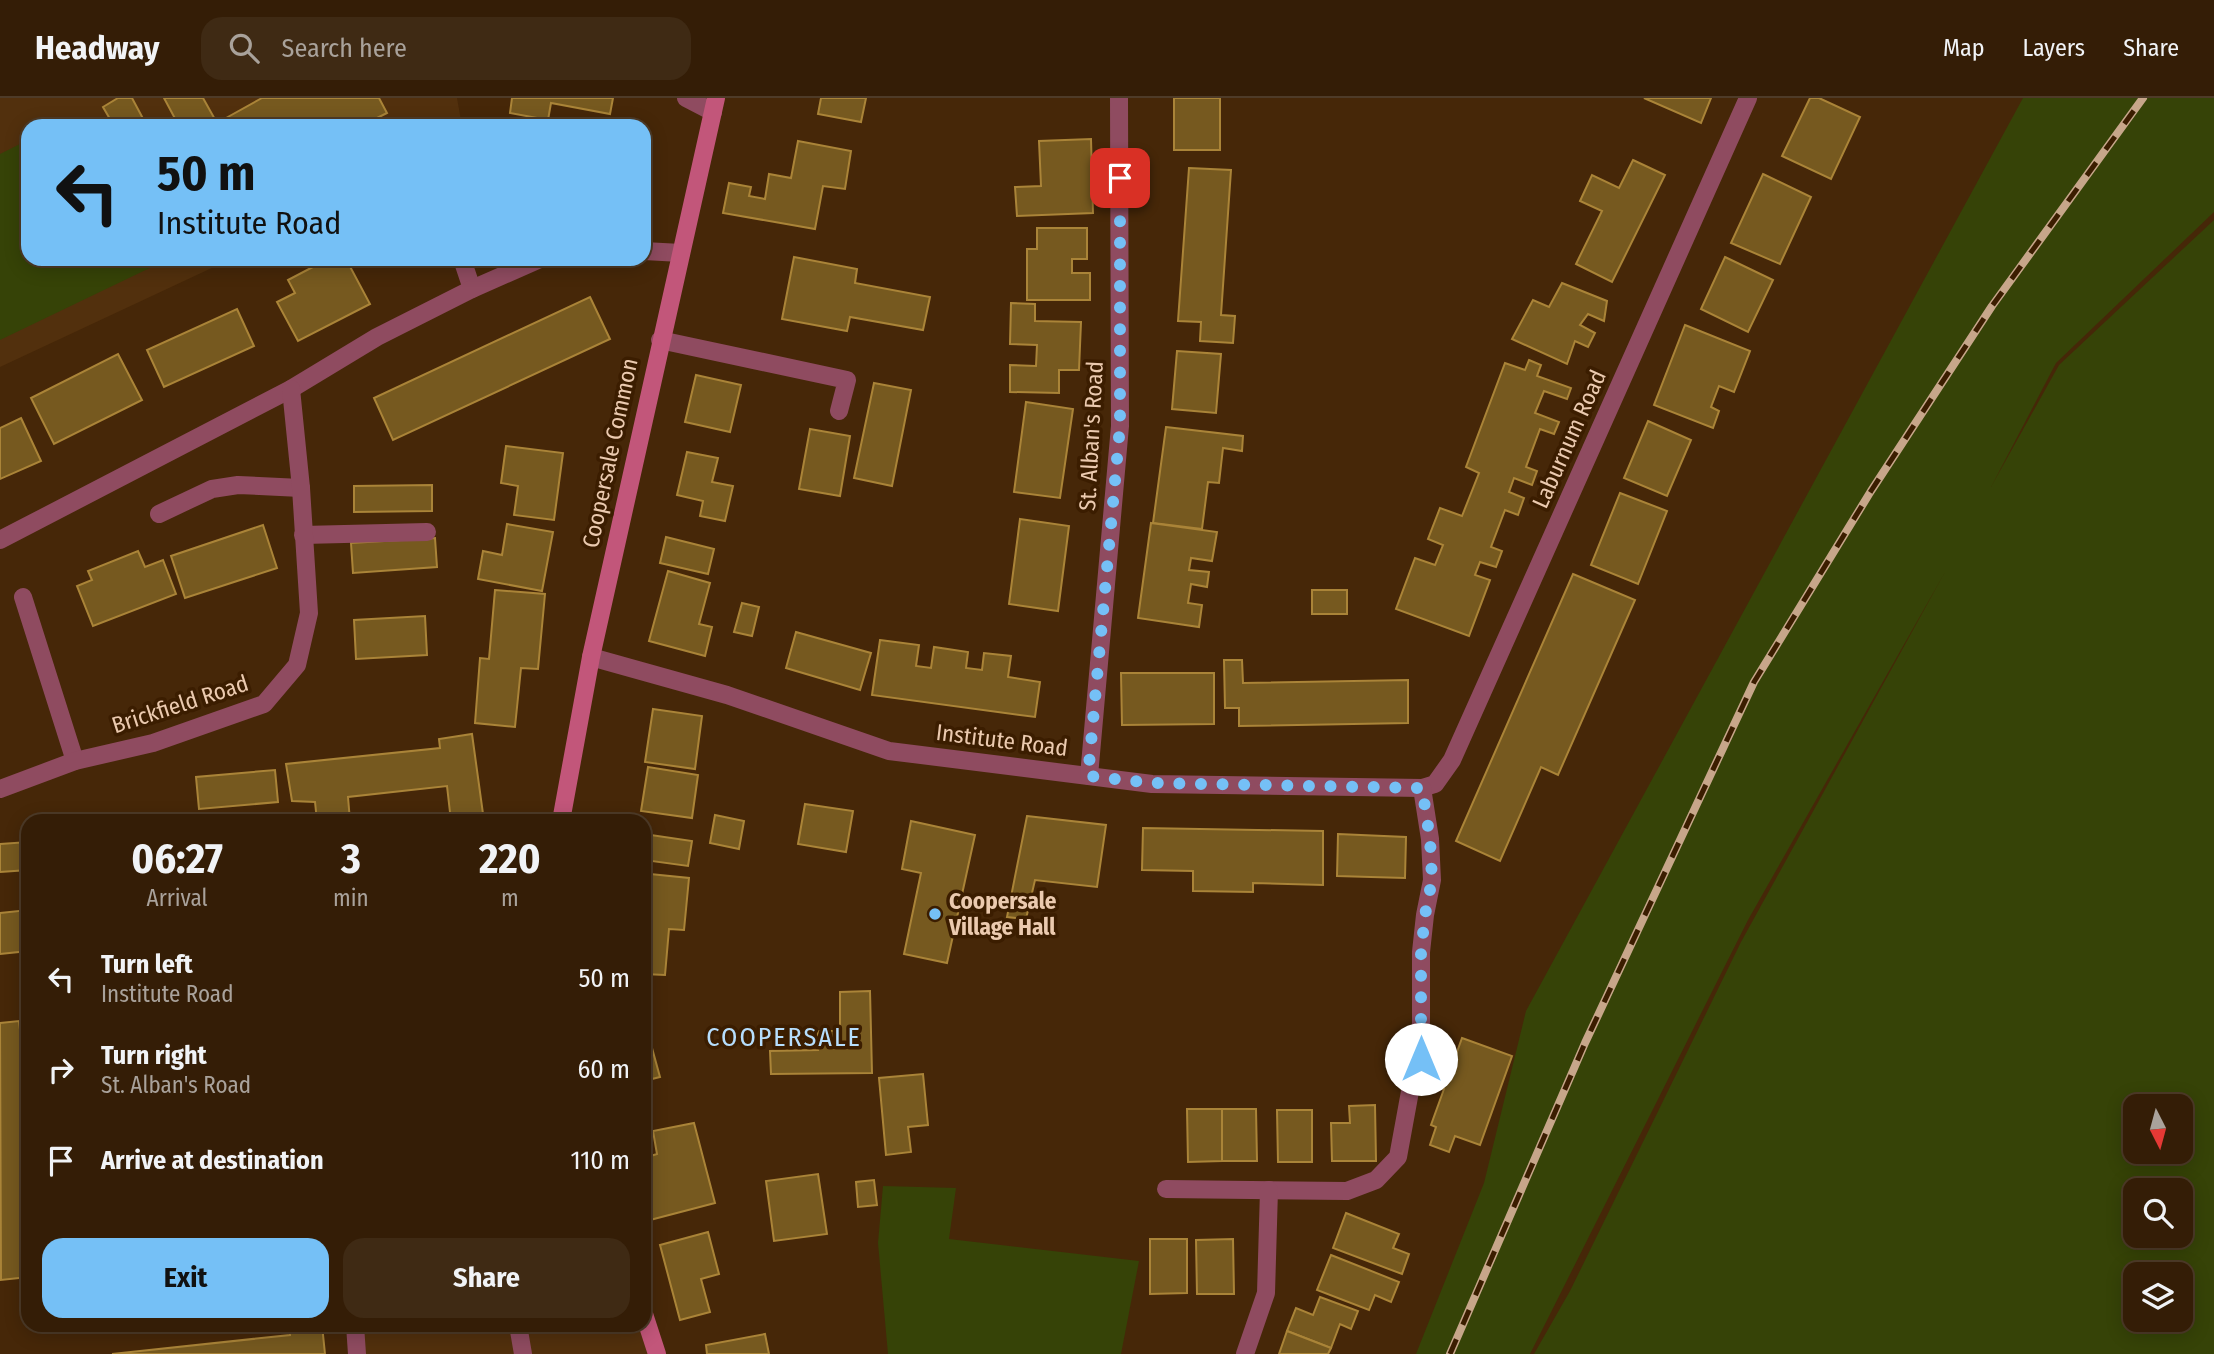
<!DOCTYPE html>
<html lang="en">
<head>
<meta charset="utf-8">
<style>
	:root { --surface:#341d06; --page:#3f2a14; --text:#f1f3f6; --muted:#a9a29b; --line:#4e3b28; --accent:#75c0f6 }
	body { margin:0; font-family:"Fira Sans Condensed",sans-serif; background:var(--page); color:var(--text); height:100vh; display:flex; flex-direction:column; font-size:26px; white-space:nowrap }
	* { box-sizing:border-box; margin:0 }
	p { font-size:23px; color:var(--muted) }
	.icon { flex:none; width:38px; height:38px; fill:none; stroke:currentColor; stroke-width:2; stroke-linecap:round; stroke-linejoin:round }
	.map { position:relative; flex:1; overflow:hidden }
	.sheet { position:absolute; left:21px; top:716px; width:630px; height:518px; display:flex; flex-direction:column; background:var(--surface); border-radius:21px; box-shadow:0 4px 18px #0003,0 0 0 2px var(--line) }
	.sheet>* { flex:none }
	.guide { position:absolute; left:21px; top:21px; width:630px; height:147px; border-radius:21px; box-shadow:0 4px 18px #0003,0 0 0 2px var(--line); background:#75c0f6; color:#111; overflow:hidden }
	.needle { width:46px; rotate:174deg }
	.controls { position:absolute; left:2123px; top:996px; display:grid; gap:14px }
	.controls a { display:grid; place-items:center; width:70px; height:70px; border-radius:14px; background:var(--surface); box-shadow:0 4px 18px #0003,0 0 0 2px var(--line); font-size:35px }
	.pin { position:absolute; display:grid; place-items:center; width:60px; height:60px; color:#fff; margin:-30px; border-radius:14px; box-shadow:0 4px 10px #0006 }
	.me { position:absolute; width:77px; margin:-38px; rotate:0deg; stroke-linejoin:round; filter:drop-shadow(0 0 5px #0008) }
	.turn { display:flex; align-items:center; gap:24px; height:147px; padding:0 21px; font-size:32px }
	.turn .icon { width:91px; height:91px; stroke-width:2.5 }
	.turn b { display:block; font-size:49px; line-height:60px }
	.eta { display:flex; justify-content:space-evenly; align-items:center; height:119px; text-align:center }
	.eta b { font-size:42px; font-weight:700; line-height:49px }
	.cta { display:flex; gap:14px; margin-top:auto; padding:14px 21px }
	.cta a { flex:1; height:80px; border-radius:21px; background:var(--accent); color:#111; font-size:28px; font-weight:700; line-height:80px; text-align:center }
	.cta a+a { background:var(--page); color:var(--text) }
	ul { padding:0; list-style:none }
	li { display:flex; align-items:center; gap:21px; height:91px; padding:0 21px }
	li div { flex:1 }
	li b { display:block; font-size:26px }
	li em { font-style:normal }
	header { display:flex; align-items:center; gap:42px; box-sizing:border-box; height:98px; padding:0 35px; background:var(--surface); border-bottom:2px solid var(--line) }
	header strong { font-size:33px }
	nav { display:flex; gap:38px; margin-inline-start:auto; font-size:24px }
	.search { width:490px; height:63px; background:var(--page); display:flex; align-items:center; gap:18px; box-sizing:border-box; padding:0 24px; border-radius:21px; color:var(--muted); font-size:26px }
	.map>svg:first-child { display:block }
</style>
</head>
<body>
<header>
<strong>Headway</strong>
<div class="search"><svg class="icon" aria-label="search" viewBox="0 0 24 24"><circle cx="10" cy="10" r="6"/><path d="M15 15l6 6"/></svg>Search here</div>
<nav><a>Map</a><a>Layers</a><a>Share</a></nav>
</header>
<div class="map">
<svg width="2214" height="1256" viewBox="0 0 2214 1256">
	<rect width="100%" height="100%" fill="#462708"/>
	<g fill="#52300d">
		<path d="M0 0H457L462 28H28V161H231L0 269Z"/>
		<path d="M362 1227H644L653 1256H365Z"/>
	</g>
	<g fill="#364307" fill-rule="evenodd">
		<path d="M2023 0H2214V114L2056 265 1991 389 2059 267 2214 122V1256H1534L1570 1193 1741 844 1945 474 1748 822 1530 1256H1416L1484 1085 1526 913ZM2135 1008H2180V1054H2135ZM2180 1092V1138H2135V1092ZM2180 1176V1222H2135V1176Z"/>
		<path d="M28 42V161H153L156 167 0 242V56Z"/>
		<path d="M883 1088 956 1090 949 1141 1139 1163 1121 1256H888L878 1145Z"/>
	</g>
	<g fill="#76591f" stroke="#aa8438" stroke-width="2">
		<path d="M118 0H132L147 28H114L103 9Z"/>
		<path d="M164 0H203L217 25 262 0H379L387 15 361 28H339L338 26 334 28H179Z"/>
		<path d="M512 0H613L610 16 551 5 548 22 510 15Z"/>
		<path d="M821 0H866L861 24 818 16Z"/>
		<rect x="1174" y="0" width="46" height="52"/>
		<path d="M1644 0H1711L1701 25Z"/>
		<path d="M1810 0H1819L1860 19 1831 81 1782 58Z"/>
		<path d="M1091 41 1093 115 1017 118 1015 89 1041 88 1039 43Z"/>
		<path d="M798 43 851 53 845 91 823 88 815 131 723 115 729 85 751 89 749 98 765 101 769 76 791 80Z"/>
		<path d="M1633 62 1665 77 1612 184 1576 166 1602 113 1580 103 1592 77 1619 90Z"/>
		<path d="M1189 70 1231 72 1221 217 1235 218 1233 245 1200 243 1201 224 1178 223Z"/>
		<path d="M1763 76 1811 99 1780 166 1731 145Z"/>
		<path d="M1037 130H1087V161H1072V175H1090V202H1027V151H1037Z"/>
		<path d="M794 159 857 171 855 185 930 199 923 232 850 219 847 233 782 221Z"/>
		<path d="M1725 159 1773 182 1748 234 1701 211Z"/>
		<path d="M328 161H346L370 206 298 243 277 204 295 195 288 182Z"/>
		<path d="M1562 185 1607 203 1604 223 1588 216 1580 227 1595 235 1588 249 1575 243 1567 266 1512 241 1533 202 1549 209Z"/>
		<path d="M590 199 610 241 393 342 374 300Z"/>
		<path d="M1011 205 1035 206V223L1081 224 1079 272H1059V295L1010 294V267L1036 268 1037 247 1010 246Z"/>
		<path d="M237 211 254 248 164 289 147 252Z"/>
		<path d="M1685 227 1750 253 1734 294 1719 288 1711 309 1719 313 1713 330 1654 307Z"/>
		<path d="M1177 253 1221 256 1216 315 1172 311Z"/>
		<path d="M118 256 142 302 54 346 31 300Z"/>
		<path d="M1529 262 1541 267 1537 278 1571 290 1567 301 1544 293 1535 315 1559 324 1554 336 1540 331 1526 369 1537 373 1532 387 1514 380 1509 394 1524 400 1518 417 1505 412 1491 449 1502 453 1496 469 1480 464 1475 477 1490 482 1469 538 1396 511 1415 460 1435 467 1443 447 1428 441 1440 410 1462 418 1479 375 1466 369 1505 265 1525 272Z"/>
		<path d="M696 277 741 287 730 334 685 324Z"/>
		<path d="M874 285 911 292 892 388 854 380Z"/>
		<path d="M1026 304 1073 311 1060 400 1014 394Z"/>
		<path d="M21 320 41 363 0 381V330Z"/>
		<path d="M1648 323 1691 342 1667 398 1624 380Z"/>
		<path d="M1166 329 1243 338 1242 353 1223 350 1219 385 1208 384 1202 431 1153 425Z"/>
		<path d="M810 331 850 338 840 398 799 391Z"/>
		<path d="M506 348 563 355 554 422 514 417 518 388 501 385Z"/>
		<path d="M687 354 718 360 712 384 733 388 725 423 700 418 703 403 677 397Z"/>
		<path d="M432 387V413L354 414V388Z"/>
		<path d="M1620 395 1667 413 1638 486 1591 467Z"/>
		<path d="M1020 421 1069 428 1058 513 1009 506Z"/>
		<path d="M1151 425 1217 434 1212 463 1191 460 1189 472 1209 474 1207 489 1191 486 1188 505 1202 507 1199 529 1138 520Z"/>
		<path d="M507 426 553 434 542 493 478 481 483 453 502 457Z"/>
		<path d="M263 427 277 470 185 500 171 458Z"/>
		<path d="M666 439 714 451 708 476 660 465Z"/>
		<path d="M435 440 437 469 353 475 351 445Z"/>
		<path d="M138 453 145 469 163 462 176 496 93 528 77 488 92 482 88 473Z"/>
		<path d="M668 473 710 485 699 526 712 529 705 558 649 543Z"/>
		<path d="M1573 476 1635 502 1558 677 1541 669 1500 763 1456 743Z"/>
		<path d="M495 492 545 496 538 571 521 570 515 629 475 625 480 560 489 561Z"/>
		<rect x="1312" y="492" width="35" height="24"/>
		<path d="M742 505 759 509 752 538 734 534Z"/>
		<path d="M425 518 427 557 356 561 354 522Z"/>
		<path d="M796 534 871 555 860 592 786 570Z"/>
		<path d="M880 542 919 547 916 568 931 570 934 549 968 554 966 570 982 572 984 555 1011 558 1008 579 1040 584 1035 619 872 597Z"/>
		<path d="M1224 562H1242L1243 585 1408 582V625L1239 628V610H1225Z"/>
		<path d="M1121 575H1214V626L1122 627Z"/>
		<path d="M653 611 702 618 695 671 645 664Z"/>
		<path d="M472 636 484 723H451L447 688 348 699 350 723H317L315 704 292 703 286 666 440 650 439 641Z"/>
		<path d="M648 669 698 677 692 720 641 713Z"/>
		<path d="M275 672 278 704 199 711 196 679Z"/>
		<path d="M805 706 853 713 846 754 798 746Z"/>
		<path d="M715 717 744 723 739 751 710 745Z"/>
		<path d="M1027 718 1106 727 1097 789 1035 782 1026 821 1007 819Z"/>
		<path d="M911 723 975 737 947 865 904 856 921 775 902 771Z"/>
		<path d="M1143 730 1323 733V787L1253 785V794L1193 793V773L1142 772Z"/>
		<path d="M644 736 692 743 688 768 644 762Z"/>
		<path d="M1338 736 1406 739 1405 780 1337 778Z"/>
		<path d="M28 744V772L0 774V746Z"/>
		<path d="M650 776 689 780 684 832 669 831 665 877 644 876V798H649Z"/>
		<path d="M28 812V853L0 856V815Z"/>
		<path d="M870 893 872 975 771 976 770 953 818 952V933H840V894Z"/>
		<path d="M19 923 28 1002V1179L1 1182 0 925Z"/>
		<path d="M1462 940 1512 958 1480 1047 1455 1038 1449 1054 1430 1047 1436 1029 1431 1027 1444 991 1437 989 1443 974 1449 976Z"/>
		<path d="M652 950 660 979 644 983V952Z"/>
		<path d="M923 976 928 1027 908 1029 911 1054 886 1057 879 980Z"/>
		<path d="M1375 1007 1376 1063H1332L1331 1025H1350L1349 1008Z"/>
		<path d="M1187 1011H1222V1063L1188 1064Z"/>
		<path d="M1222 1011H1256L1257 1063H1222Z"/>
		<path d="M1277 1012H1312V1064H1278Z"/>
		<path d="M694 1025 715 1105 650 1122 644 1103V1060L657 1056 653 1033Z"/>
		<path d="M818 1076 827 1136 774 1143 766 1083Z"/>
		<path d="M874 1082 877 1107 858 1109 856 1084Z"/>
		<path d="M1346 1115 1399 1136 1393 1150 1409 1156 1402 1176 1333 1150Z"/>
		<path d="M708 1134 719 1176 701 1181 710 1214 680 1222 660 1147Z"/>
		<path d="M1150 1141H1187V1195L1150 1196Z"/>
		<path d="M1233 1141 1234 1196H1197L1196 1142Z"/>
		<path d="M1331 1157 1399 1184 1391 1204 1375 1197 1369 1212 1317 1192Z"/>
		<path d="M1320 1199 1358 1213 1351 1231 1340 1226 1331 1250 1287 1233 1296 1210 1313 1217Z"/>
		<path d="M289 1227H322L325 1256H112L290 1237Z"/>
		<path d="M1287 1233 1331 1250 1328 1256H1279Z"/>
		<path d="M765 1236 769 1256H707L706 1247Z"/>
	</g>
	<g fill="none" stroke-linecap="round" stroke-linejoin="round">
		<g stroke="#8f4b60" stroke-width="18">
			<path d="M462 161 472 191"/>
			<path d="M660 242 847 282 839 313"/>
			<path d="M159 416 212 391 238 387 301 390"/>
			<path d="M303 437 427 434"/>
			<path d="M23 499 75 663"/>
			<path d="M355 1227 357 1256"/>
			<path d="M518 1227 523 1256"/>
		</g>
		<g stroke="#8f4b60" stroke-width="18">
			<path d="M686 0 713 14"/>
			<path d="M644 153 681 155"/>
			<path d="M0 442 291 291 377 239 472 191 540 161"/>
			<path d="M591 559 727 597 889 653 1152 686 1422 690 1435 686 1452 662 1748 0"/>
			<path d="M1089 678 1120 328 1119 0"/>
			<path d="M0 691 75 663 153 645 264 606 297 567 309 515 301 390 291 291"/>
			<path d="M1166 1091 1347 1093 1376 1082 1398 1059 1411 988 1421 961V854L1425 817 1432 782 1430 741 1422 690"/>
			<path d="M1245 1256 1266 1195 1269 1092"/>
		</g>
		<g stroke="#c2567a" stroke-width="18">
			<path d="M561 723 591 559 716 0"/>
			<path d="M644 1216 657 1256"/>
		</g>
		<defs>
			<path id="rail" d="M1450 1256 1585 945 1754 584 1871 393 1992 208 2143 0"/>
		</defs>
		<use href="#rail" stroke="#c7a68a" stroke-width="8"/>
		<use href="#rail" stroke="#3b1d00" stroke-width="5" stroke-dasharray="16" stroke-linecap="butt"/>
	</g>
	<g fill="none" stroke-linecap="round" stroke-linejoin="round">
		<path stroke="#75c0f6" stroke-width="12" stroke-dasharray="0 21.6" d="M1120 80V328L1088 678 1152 685 1422 690 1430 741 1432 782 1425 817 1421 854V961"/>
	</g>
	<circle fill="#75c0f6" stroke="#3b1d00" stroke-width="2.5" cx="935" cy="816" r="7"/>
	<g text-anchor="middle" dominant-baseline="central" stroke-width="7" stroke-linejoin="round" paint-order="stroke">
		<g font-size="23" fill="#ebcaaf" stroke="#3b1d00">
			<text transform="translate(1091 338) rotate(-87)">St. Alban's Road</text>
			<text transform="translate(1569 341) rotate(-66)">Laburnum Road</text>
			<text transform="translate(610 355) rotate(-78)">Coopersale Common</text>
			<text transform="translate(180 606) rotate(-18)">Brickfield Road</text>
			<text transform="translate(1002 642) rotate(7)">Institute Road</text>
		</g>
		<g font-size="23" font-weight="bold" fill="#ebcaaf" stroke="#3b1d00" text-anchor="start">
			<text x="949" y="803">Coopersale<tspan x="949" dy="26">Village Hall</tspan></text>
		</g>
		<g font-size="26" letter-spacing="2" fill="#b6defd" stroke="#3b1d00">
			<text x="784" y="939">COOPERSALE</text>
		</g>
	</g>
</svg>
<div class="controls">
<a><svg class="needle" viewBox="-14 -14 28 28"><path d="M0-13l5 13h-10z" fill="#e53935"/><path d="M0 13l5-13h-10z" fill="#a9a29b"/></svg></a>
<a><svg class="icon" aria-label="search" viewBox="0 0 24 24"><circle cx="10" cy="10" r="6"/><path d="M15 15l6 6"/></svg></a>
<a><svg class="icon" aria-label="layers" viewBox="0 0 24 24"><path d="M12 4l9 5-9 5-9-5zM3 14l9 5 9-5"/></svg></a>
</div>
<div class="pin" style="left:1120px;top:80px;background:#d93025"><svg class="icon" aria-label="arrive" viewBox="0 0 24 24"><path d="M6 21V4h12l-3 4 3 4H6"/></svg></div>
<svg class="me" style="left:1421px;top:961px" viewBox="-20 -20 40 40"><circle r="19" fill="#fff"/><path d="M0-13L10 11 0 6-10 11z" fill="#75c0f6"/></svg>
<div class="guide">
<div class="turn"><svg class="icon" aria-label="left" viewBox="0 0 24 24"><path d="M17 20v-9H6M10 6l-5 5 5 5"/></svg><div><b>50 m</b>Institute Road</div></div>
</div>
<section class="sheet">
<div class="eta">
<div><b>06:27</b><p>Arrival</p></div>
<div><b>3</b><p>min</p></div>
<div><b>220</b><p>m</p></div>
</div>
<ul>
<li><svg class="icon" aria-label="left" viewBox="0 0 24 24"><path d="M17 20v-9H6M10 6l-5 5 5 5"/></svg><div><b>Turn left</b><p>Institute Road</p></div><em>50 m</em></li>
<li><svg class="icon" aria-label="right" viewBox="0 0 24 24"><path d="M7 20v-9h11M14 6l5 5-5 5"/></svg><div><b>Turn right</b><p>St. Alban's Road</p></div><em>60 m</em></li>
<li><svg class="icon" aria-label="arrive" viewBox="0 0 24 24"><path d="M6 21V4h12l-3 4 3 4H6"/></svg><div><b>Arrive at destination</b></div><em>110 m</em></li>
</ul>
<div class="cta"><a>Exit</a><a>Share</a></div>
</section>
</div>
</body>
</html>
